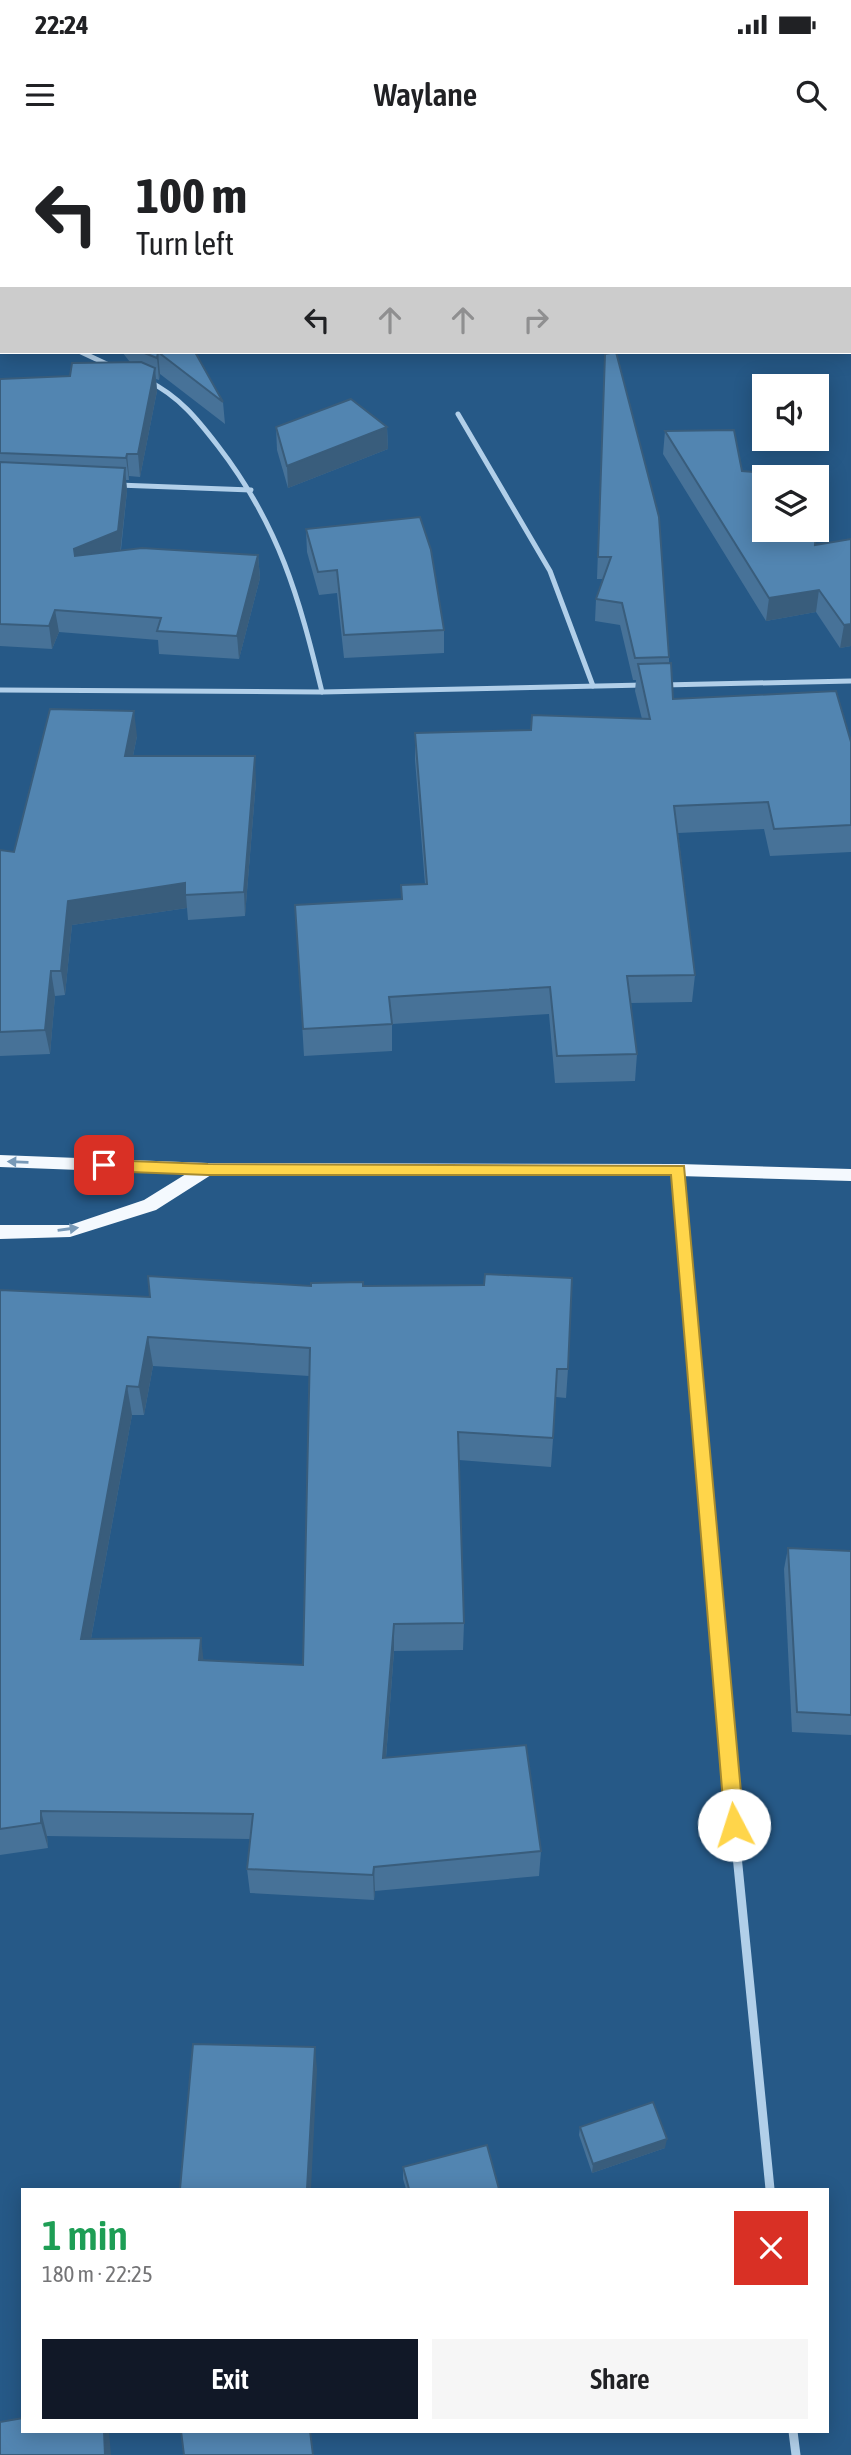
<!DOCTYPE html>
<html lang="en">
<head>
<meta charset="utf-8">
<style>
	:root { --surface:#fff; --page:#f6f6f6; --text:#202124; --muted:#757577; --accent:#111827 }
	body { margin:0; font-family:"Asap Condensed",sans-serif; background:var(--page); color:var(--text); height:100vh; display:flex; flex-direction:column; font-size:26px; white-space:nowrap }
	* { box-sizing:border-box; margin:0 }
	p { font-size:23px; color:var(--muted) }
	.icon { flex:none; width:38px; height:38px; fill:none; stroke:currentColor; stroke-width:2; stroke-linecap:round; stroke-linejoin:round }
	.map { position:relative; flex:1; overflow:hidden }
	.side { position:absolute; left:21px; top:2048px; width:808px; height:245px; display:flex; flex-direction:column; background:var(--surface); border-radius:0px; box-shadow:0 4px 18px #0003 }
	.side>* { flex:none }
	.hud { position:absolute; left:0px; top:0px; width:852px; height:214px; box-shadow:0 4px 18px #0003; background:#fff; color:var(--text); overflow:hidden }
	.tools { position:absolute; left:752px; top:234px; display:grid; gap:14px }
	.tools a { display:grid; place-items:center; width:77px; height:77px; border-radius:0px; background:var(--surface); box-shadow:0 4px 18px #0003; font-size:35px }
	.pin { position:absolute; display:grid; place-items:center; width:60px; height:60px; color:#fff; margin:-30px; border-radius:14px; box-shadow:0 4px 10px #0006 }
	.me { position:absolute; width:77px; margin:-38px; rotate:355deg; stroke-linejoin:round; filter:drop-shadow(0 0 5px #0008) }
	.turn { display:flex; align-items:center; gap:24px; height:147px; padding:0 21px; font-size:32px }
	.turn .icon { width:91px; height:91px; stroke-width:2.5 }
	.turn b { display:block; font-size:49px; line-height:60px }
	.lanes { display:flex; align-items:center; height:66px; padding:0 21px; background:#0003; justify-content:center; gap:35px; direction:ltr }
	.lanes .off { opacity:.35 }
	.round { display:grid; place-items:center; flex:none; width:74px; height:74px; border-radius:0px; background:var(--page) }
	.head { display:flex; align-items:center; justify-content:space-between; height:119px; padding:0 21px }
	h1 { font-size:42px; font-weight:600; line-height:52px; color:#1e9e55 }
	.primary-button { display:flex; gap:14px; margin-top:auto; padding:14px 21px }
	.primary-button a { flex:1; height:80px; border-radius:0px; background:var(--accent); color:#fff; font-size:28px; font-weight:600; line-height:80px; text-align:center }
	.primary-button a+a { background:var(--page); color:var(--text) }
	.status { display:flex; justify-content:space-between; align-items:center; height:49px; padding:0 35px; background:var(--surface); direction:ltr }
	.status svg { height:19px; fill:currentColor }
	header { display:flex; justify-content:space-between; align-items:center; height:91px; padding:0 21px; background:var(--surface); font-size:32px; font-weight:600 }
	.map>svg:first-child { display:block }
</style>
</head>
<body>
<div class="status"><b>22:24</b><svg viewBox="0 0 49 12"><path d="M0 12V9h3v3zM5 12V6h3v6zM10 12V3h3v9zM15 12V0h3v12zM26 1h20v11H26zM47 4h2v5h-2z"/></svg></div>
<header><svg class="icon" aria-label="menu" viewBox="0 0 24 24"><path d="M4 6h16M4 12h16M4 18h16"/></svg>Waylane<svg class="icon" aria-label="search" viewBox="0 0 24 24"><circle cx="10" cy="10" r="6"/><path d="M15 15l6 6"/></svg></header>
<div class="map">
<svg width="851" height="2315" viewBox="0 0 851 2315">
	<rect width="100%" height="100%" fill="#265987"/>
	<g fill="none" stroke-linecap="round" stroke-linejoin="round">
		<g stroke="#b1cfe9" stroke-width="5">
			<path d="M0 79 2 84"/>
			<path d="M81 212 111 226"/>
			<path d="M148 241C179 256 198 280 218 306 279 385 299 457 322 552"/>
			<path d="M458 274 550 431 593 546"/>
			<path d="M118 345 251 350"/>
			<path d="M663 545 851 541"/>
			<path d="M0 550 322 552 644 545"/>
		</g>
		<path stroke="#b1cfe9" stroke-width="6" d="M679 1030 704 1324"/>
		<g stroke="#b1cfe9" stroke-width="9">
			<path d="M704 1323 734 1685 770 2049"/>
			<path d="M793 2291 796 2315"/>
		</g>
		<path fill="#f4f9fe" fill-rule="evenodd" d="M0 1015 208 1023 679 1024 851 1029V1041L679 1036 211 1035 156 1070 70 1097 0 1099V1085H70L144 1060 186 1034 0 1027Z"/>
	</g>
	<g fill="#477298" fill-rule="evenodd">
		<path d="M0 0 2 2V50L0 47Z"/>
		<path d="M122 212H195L223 262 225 284 160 234 159 240 156 239 157 251 140 337 129 336V340H126L127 351 121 410 258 415 260 438 239 519 159 514 158 500 59 492 52 509 0 506V239L70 236 130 222Z"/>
		<path d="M605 214 669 517V523L673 559 851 602V712L770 716 764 689 678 693 695 835 692 862 631 863 637 914 635 941 555 943 549 874 392 884V911L304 916 295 765 401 759V745L425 744 415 620V593L531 590 642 579 635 551 636 540H633L620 485 595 481 596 459 603 439H597Z"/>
		<path d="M276 287H387L388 309 288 348 277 310Z"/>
		<path d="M665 291 742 331 815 405 851 399V506L840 508 816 472 766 481 663 314Z"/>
		<path d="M306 389 444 490V513L344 518 337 453 319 455 307 412Z"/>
		<path d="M137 596 133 616 256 641 245 776 188 780 187 768 72 785 65 855 55 856 50 914 0 916V710L14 712Z"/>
		<path d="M311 1146H363L568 1229 566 1258 556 1257 551 1327 459 1320 464 1483 463 1510 394 1511 386 1618 541 1711 539 1736 375 1751 374 1760 250 1753 247 1729 250 1699 47 1696 48 1708 0 1715V1150L150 1157ZM153 1226 309 1236 303 1525 204 1521 91 1499 132 1275H144Z"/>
		<path d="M788 1408 851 1411V1595L792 1592 784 1429Z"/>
		<path d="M580 1987 665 2008 592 2033 579 1995Z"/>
		<path d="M403 2027 499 2049H406L403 2039Z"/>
	</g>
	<g fill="#395d7c">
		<path d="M158 212 160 234 159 240 157 218Z"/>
		<path d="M231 212H246L231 214Z"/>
		<path d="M155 228 157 251 140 337 138 314Z"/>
		<path d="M387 287 388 309 288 348 287 326Z"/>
		<path d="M127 314 129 336V340L126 318Z"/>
		<path d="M125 328 127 351 120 414 76 431 74 409Z"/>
		<path d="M258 415 260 438 239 519 237 496Z"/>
		<path d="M819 450 816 472 766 481 769 458Z"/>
		<path d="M55 470 59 492 52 509 49 486Z"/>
		<path d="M851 484V506L840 508 844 485Z"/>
		<path d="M134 571 137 596 128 640 125 616Z"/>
		<path d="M255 616 256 641 245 776 244 752Z"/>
		<path d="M185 743 187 768 72 785 65 855 61 831 68 761Z"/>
		<path d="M51 831 55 856 50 914 45 890Z"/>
		<path d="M148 1197 153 1226 144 1275 139 1247Z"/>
		<path d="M127 1246 132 1275 86 1526 81 1499Z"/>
		<path d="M394 1484V1511L384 1644 383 1618Z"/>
		<path d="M201 1498 204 1524 199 1520Z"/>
		<path d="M41 1671 47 1696 48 1708 41 1683Z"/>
		<path d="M374 1727 375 1751 374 1760 373 1735Z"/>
		<path d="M315 1907 317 1930 311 2049H307Z"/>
		<path d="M667 1999 665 2008 592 2033 593 2024Z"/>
		<path d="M104 2291H109L111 2315H105Z"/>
	</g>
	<g fill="#5285b1" stroke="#395d7c" stroke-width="2" fill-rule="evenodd">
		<path d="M0 0H75L76 2H2V34L0 31Z"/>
		<path d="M159 0H239L240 2 254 0H293L294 2H159Z"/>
		<path d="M142 212H195L223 262 158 212 157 218Z"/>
		<path d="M616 212 659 377 669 517 635 518 622 463 596 459 611 417H598L605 214Z"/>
		<path d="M141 222 155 228 138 314H127L126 318 0 313V239L70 236 72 223Z"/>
		<path d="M351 259 387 287 287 326 276 287Z"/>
		<path d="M734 290 742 331 807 336 808 338H765V390H816L815 405 851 399V484L844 485 819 450 769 458 665 291Z"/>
		<path d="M0 322 125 328 118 391 74 409 75 416 142 408 258 415 237 496 157 491 161 478 55 470 49 486 0 484Z"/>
		<path d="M420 377 431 410 444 490 344 495 337 430 318 432 306 389Z"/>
		<path d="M671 523 673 559 836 551 851 602V685L774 689 768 662 674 666 695 835 627 836 637 914 557 916 550 847 389 857 392 884 303 889 295 765 402 759 401 745 427 744 415 593 531 590 532 575 650 579 638 524Z"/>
		<path d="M50 569 134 571 125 616H255L244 752 185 755V743L68 761 61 831H51L45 890 0 892V710L14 712Z"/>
		<path d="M485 1134 572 1138 568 1229H557L553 1298 458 1292 464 1483 394 1484 383 1618 526 1605 541 1711 374 1727 373 1735 247 1729 253 1674 41 1671V1683L0 1689V1150L150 1157 148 1136 311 1146V1143L363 1142V1146L484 1145ZM148 1197 310 1208 303 1525 199 1520 201 1498 81 1499 127 1246 139 1247Z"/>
		<path d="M788 1408 851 1411V1575L797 1572Z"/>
		<path d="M193 1904 315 1907 307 2049H180Z"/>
		<path d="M653 1962 667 1999 593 2024 580 1987Z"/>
		<path d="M487 2005 499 2049H409L403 2027Z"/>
		<path d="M23 2278V2291H104L105 2315H0V2282Z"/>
		<path d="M181 2291H310L313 2315H184Z"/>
	</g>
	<defs><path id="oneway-solid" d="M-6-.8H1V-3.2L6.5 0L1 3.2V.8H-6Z" transform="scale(1.75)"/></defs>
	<g fill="#7899b7">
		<use href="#oneway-solid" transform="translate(18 1022) rotate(-178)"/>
		<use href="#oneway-solid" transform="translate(68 1089) rotate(-8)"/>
	</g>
	<path fill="#ffd54a" stroke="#a68a30" stroke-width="2" d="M104 1020 208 1024 684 1026 744 1685 741 1691 734 1694 727 1691 725 1685 671 1035H208L104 1031 97 1025Z"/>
</svg>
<div class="tools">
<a><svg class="icon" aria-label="sound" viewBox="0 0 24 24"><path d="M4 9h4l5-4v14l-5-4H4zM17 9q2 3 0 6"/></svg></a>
<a><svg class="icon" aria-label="layers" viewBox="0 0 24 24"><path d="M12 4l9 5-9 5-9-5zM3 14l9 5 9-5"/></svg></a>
</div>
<div class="pin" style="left:104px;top:1025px;background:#d93025"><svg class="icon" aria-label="arrive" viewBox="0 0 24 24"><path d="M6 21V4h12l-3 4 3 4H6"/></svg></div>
<svg class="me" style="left:734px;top:1685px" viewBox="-20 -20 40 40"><circle r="19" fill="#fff"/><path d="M0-13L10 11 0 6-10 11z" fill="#ffd54a"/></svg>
<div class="hud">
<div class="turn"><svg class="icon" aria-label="left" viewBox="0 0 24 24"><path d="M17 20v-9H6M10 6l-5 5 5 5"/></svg><div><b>100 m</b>Turn left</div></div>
<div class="lanes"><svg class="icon" aria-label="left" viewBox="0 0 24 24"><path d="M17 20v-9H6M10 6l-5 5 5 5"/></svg><svg class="icon off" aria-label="ahead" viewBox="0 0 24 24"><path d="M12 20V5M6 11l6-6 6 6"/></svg><svg class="icon off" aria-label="ahead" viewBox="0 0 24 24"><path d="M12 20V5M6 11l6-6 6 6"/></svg><svg class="icon off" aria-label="right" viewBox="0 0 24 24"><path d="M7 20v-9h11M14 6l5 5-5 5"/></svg></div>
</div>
<section class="side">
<div class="head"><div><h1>1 min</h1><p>180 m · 22:25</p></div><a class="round" style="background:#d93025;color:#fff"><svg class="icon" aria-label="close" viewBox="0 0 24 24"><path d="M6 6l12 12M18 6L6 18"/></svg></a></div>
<div class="primary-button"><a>Exit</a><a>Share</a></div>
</section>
</div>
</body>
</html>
